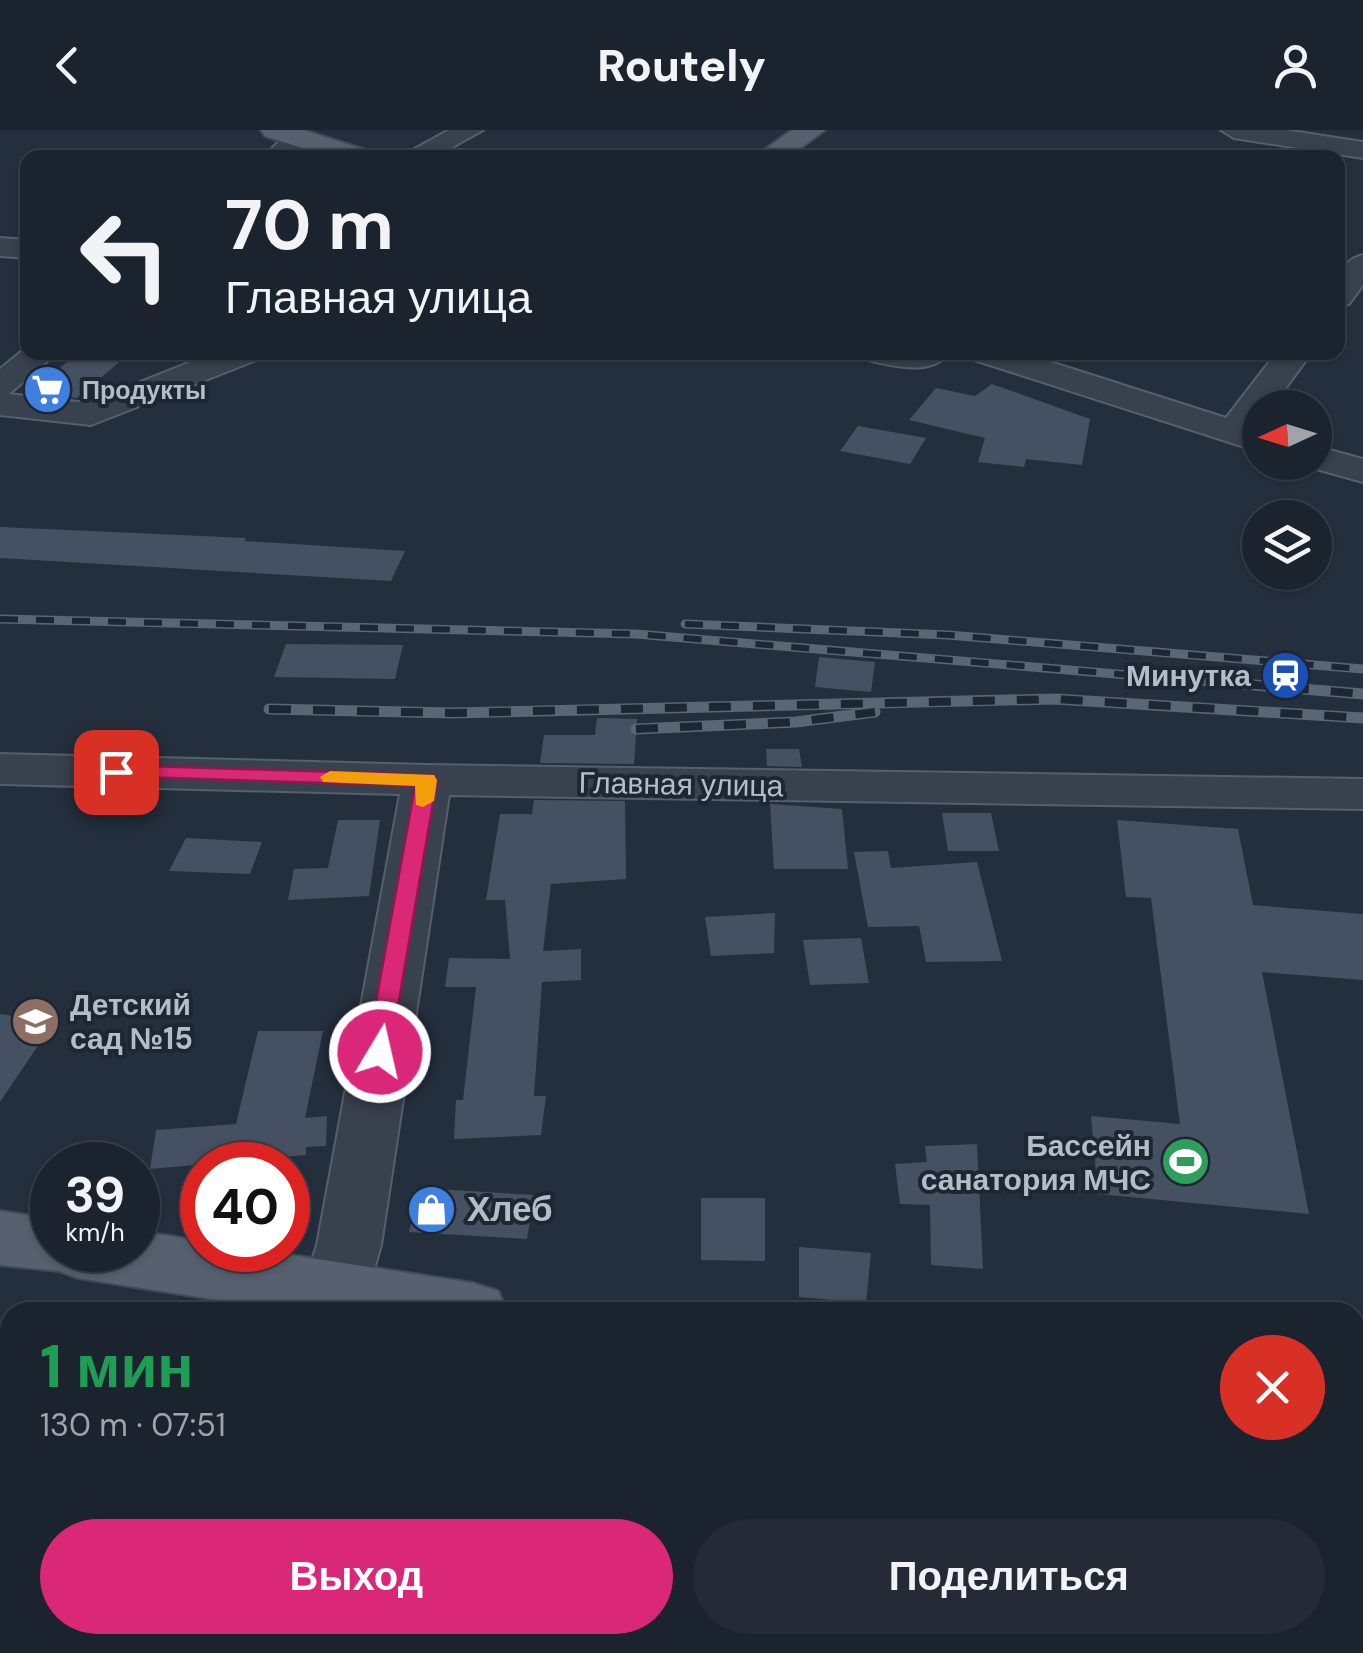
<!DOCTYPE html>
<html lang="ru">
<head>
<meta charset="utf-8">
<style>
	:root { --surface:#1b232e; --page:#242b36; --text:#f1f3f6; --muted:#a0a4aa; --line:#39404a; --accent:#db2777 }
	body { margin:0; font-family:"DM Sans",sans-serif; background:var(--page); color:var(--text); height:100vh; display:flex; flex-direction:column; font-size:38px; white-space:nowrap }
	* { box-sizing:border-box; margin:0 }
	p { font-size:32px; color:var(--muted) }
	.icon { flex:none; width:55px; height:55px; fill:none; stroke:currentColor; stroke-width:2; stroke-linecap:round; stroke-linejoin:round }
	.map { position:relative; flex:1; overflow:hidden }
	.side { position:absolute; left:0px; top:1172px; width:1365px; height:352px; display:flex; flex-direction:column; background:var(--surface); border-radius:30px 30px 0 0; box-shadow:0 2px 8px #0004,0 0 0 2px var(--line) }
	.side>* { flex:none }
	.banner { position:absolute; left:20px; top:20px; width:1325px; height:210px; border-radius:20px; box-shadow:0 2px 8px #0004,0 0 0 2px var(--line); background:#1b232e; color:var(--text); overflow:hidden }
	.needle { width:65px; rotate:266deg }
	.fabs { position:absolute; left:1242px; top:260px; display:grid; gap:20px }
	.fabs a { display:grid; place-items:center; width:90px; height:90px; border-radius:50%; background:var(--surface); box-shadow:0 2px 8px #0004,0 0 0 2px var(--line); font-size:50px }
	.speed { position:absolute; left:30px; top:1012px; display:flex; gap:20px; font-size:50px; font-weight:700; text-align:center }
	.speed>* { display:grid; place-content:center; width:130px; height:130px; border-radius:50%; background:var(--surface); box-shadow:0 2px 8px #0004,0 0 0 2px var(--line); line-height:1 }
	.speed small { font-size:25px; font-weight:400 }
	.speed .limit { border:15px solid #d22; background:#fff; color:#111 }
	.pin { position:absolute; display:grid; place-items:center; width:85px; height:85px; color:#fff; margin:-42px; border-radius:20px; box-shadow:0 5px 15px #0006 }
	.me { position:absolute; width:110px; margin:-55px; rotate:9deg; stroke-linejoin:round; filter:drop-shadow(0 0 8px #0008) }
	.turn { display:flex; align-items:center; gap:35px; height:210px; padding:0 40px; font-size:45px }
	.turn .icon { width:130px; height:130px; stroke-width:2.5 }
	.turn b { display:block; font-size:70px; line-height:85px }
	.round { display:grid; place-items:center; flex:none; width:105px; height:105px; border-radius:52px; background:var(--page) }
	.summary { display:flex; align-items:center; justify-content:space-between; height:170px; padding:0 40px }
	h1 { font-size:60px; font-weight:800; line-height:75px; color:#1e9e55 }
	.cta { display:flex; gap:20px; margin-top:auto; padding:20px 40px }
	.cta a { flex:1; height:115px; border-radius:60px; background:var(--accent); color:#fff; font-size:40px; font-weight:800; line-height:115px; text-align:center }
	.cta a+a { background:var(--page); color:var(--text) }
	header { display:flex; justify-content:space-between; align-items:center; height:130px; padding:0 40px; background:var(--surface); font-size:45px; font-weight:800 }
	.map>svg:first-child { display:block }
</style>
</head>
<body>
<header><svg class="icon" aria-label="back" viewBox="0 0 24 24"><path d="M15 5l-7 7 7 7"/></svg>Routely<svg class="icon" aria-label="person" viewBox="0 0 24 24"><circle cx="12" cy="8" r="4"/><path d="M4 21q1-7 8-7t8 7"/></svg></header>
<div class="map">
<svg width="1363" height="1523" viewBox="0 0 1363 1523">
	<rect width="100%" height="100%" fill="#242f3e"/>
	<g fill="#455162">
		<path d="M79 222H131L77 268 30 263Z"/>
		<path d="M992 254 1090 289 1082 335 1026 329 1024 337 978 332 985 308 909 290 936 258 975 266Z"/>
		<path d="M858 296 926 308 910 334 840 321Z"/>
		<path d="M0 397 246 408 244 411 405 421 391 451 0 428Z"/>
		<path d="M286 514 403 515 395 549 274 547Z"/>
		<path d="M819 527 875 532 871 562 815 557Z"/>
		<path d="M597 588 637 589 634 634 540 633 544 605H595Z"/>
		<path d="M766 619H799L802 637 767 636Z"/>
		<path d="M534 670 625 671 626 749 551 754 543 821 581 819V850L542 852 534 966H546L541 1005 454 1009 456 970H463L476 857H445L449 828 510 829 505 770H486L500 684H532Z"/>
		<path d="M770 674 842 679 848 739H774Z"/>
		<path d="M942 683H991L999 721H948Z"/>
		<path d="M338 690H380L369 766 288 770 294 739 328 738Z"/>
		<path d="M1117 690 1238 699 1253 775 1363 784V850L1262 842 1309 1084 1098 1064 1091 986 1180 994 1151 768 1126 767Z"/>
		<path d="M186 708 262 712 250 744 169 741Z"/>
		<path d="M888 721 891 738 977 732 1002 831 926 832 919 796 868 797 854 722Z"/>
		<path d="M775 783 774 823 711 826 705 787Z"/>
		<path d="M861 808 869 853 810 855 803 810Z"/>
		<path d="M0 884 54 892 0 972Z"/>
		<path d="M258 901H323L305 988 327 986 326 1016 306 1017V1025L150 1039 156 1000 236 994Z"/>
		<path d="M977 1014 983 1139 931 1135 930 1075 900 1074 895 1034 927 1032 925 1016Z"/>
		<path d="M420 1058 534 1065 527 1109 409 1102Z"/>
		<path d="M701 1068H765V1131L701 1130Z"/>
		<path d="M799 1117 871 1123 866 1173 799 1167Z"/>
	</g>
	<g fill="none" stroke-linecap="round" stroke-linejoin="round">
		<defs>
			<g id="minor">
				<path d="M449 0H483L433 28H398Z"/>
				<path d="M1221 0H1285L1363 12V28L1234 8Z"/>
				<path d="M290 1 303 0 312 7 292 28H262Z"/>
				<path d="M0 108 28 110V128L0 126Z"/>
				<path d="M1363 125V155L1349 174 1338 176C1338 154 1337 131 1363 125Z"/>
				<path d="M28 216V222H58L9 264 87 273 216 222H264L259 229 91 295 0 285V239Z"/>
				<path d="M858 222H950C931 248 889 235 863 229Z"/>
				<path d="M966 222H1019L1226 288 1277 222H1312L1271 278H1260V292L1256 298 1260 299V322L971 229Z"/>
				<path d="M1315 316 1363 329V352L1302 335 1315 332Z"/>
				<path d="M0 624 427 635 1363 649V679L449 665 381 1115 362 1182H295L317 1115 400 664 0 654Z"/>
				<rect x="0" y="1216" width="10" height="60"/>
				<path d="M168 1515H246L243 1523H165Z"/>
				<path d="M992 1515H1083L1086 1523H995Z"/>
			</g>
			<g id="major">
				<path d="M261 0H303L372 22 376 28H332L265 6Z"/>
				<path d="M792 0H825L787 28H753Z"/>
				<path d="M0 1081 52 1089V1120H138V1101L202 1111V1120H259L473 1153 498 1161 508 1182H294L78 1148 59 1141 0 1135Z"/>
				<path d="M1355 1289 1363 1290V1358L1355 1357Z"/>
			</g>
		</defs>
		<use href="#minor" stroke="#565f6c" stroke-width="4"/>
		<use href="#major" stroke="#414a57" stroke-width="4"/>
		<use href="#minor" fill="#38414e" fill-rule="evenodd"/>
		<use href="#major" fill="#56606e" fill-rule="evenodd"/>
		<defs>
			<g id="rail-far1">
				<path d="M0 489 636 504 1273 557"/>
				<path d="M685 494 948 505 1363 539"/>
			</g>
			<g id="rail">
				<path d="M1243 554 1363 564"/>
				<path d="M269 579 452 583 1055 569 1363 588"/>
				<path d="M636 599 796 592 875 582"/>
			</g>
		</defs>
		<use href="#rail-far1" stroke="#5a6575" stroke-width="9"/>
		<use href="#rail" stroke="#5a6575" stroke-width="11"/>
		<use href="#rail-far1" stroke="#1d2633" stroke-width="6" stroke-dasharray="18" stroke-linecap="butt"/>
		<use href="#rail" stroke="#1d2633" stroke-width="8" stroke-dasharray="22" stroke-linecap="butt"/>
	</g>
	<path fill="#db2777" stroke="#8e194d" stroke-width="2.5" d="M116 635 434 645 437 650 389 928H371L367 922 415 656 109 646 106 642Z"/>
	<path fill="#f59e0b" d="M330 641 434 645 437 650 434 671 423 677 416 675 415 656 323 652 320 647Z"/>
	<defs>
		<symbol id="supermarket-disc" viewBox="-11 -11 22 22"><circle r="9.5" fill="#3f7fe0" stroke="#1d2633"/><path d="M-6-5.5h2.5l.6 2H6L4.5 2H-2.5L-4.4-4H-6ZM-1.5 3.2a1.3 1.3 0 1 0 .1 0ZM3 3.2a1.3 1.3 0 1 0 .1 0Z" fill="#fff"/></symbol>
		<symbol id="station-disc" viewBox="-11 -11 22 22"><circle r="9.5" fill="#1a4fb4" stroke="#1d2633"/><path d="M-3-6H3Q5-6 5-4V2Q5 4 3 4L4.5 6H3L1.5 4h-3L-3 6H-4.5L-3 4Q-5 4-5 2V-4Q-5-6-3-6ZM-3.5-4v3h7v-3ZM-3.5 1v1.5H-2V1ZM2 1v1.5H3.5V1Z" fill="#fff"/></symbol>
		<symbol id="school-disc" viewBox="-11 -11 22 22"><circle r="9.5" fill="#8d6e63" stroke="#1d2633"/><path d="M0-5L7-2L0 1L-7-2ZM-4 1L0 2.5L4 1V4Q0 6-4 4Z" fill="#fff"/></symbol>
		<symbol id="stadium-disc" viewBox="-11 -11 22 22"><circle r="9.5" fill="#2e9e5b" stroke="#1d2633"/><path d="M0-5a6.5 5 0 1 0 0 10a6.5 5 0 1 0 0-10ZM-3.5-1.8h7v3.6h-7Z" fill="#fff"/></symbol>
		<symbol id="shop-disc" viewBox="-11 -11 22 22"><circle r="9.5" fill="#3f7fe0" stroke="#1d2633"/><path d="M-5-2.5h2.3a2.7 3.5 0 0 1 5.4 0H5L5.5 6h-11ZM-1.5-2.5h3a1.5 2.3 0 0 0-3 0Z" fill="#fff"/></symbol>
	</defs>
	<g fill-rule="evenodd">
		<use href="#supermarket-disc" x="20" y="232" width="55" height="55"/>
		<use href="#station-disc" x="1258" y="518" width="55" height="55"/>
		<use href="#school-disc" x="8" y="864" width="55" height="55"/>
		<use href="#stadium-disc" x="1158" y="1004" width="55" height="55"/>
		<use href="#shop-disc" x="404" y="1052" width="55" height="55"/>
	</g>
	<g text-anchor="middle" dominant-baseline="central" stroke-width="8" stroke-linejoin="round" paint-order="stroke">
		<g font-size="25" font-weight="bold" fill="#b4bcc9" stroke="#1d2633" text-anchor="start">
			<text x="82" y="260">Продукты</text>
		</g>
		<g font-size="30" font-weight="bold" fill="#b4bcc9" stroke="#1d2633" text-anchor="end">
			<text x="1251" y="545">Минутка</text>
			<text x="70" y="874" text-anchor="start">Детский<tspan x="70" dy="34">сад №15</tspan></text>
			<text x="1151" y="1015">Бассейн<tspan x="1151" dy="34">санатория МЧС</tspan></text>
		</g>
		<g font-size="30" fill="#b4bcc9" stroke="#1d2633">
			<text transform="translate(681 654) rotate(1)">Главная улица</text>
		</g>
		<g font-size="35" font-weight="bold" fill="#b4bcc9" stroke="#1d2633" text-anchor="start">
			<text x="467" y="1079">Хлеб</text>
		</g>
	</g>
</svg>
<div class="fabs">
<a><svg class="needle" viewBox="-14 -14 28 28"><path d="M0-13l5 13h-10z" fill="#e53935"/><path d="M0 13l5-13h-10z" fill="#a0a4aa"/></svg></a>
<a><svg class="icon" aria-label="layers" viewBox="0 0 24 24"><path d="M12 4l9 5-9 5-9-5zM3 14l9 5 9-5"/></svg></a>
</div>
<div class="speed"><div>39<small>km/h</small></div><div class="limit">40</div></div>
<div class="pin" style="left:116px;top:642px;background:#d93025"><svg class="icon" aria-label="arrive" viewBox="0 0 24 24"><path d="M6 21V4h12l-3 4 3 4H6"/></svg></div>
<svg class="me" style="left:380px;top:922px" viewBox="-20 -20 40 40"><circle r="17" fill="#db2777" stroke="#fff" stroke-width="3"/><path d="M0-11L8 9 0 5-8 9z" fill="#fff"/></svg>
<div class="banner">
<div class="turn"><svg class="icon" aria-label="left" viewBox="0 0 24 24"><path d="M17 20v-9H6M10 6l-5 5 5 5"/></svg><div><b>70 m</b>Главная улица</div></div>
</div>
<section class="side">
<div class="summary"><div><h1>1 мин</h1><p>130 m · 07:51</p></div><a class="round" style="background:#d93025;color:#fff"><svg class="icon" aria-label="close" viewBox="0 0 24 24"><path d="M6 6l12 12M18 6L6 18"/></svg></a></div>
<div class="cta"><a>Выход</a><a>Поделиться</a></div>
</section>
</div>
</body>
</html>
